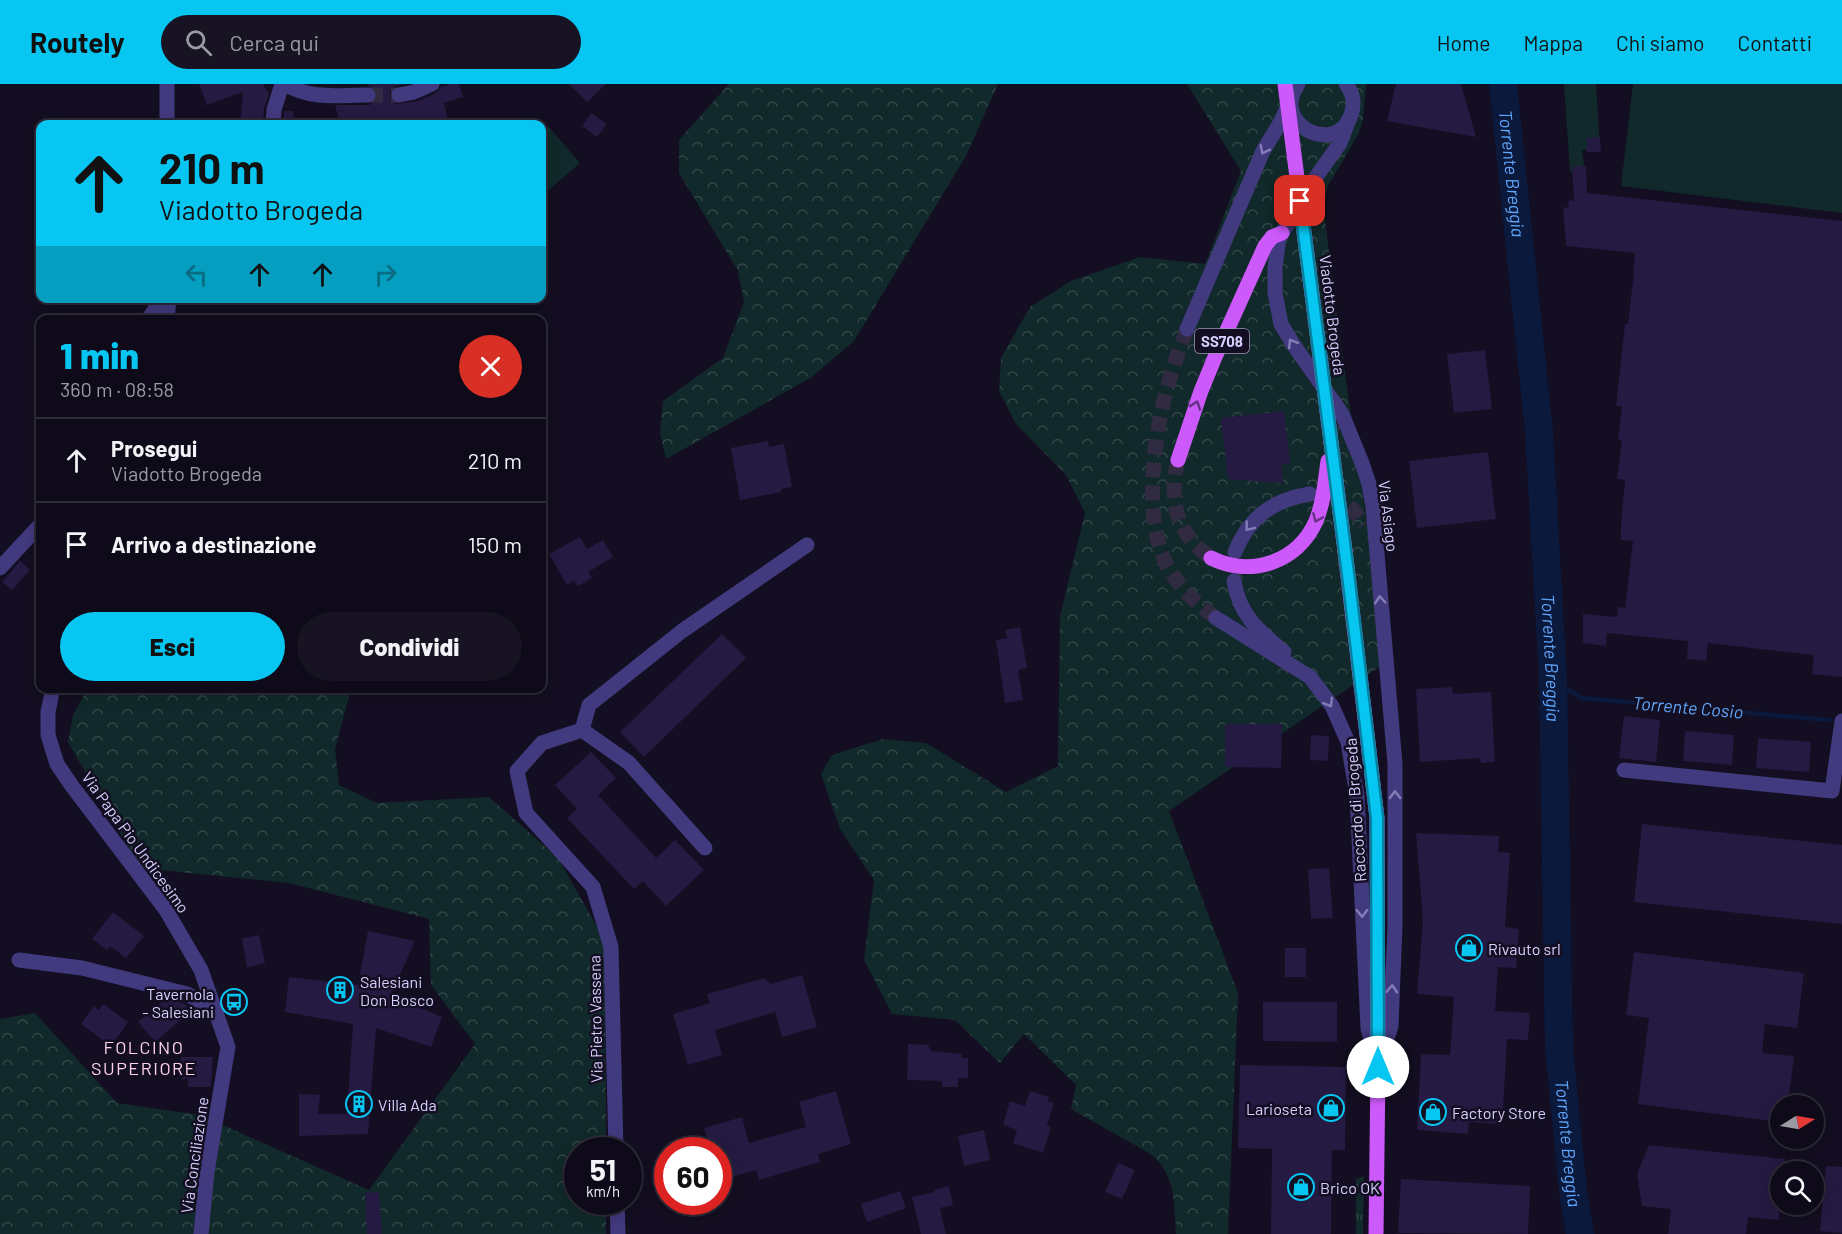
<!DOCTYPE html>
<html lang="it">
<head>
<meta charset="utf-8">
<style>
	:root { --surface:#0e0a19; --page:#171322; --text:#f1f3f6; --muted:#9b9aa2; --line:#2e2b38; --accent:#07c6f2 }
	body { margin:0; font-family:Barlow,sans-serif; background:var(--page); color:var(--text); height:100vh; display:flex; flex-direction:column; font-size:22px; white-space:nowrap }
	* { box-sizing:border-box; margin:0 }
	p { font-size:20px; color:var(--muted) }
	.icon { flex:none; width:33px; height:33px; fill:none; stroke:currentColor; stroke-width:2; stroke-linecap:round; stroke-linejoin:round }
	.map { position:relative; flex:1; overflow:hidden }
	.drawer { position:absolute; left:36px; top:231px; width:510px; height:378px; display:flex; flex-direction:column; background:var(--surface); border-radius:12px; box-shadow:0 3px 15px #0003,0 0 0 2px var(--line) }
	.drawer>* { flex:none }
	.top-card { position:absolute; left:36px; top:36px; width:510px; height:183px; border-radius:12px; box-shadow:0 3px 15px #0003,0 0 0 2px var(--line); background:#07c6f2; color:#111; overflow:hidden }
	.needle { width:39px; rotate:79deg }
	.controls { position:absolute; left:1770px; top:1011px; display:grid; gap:12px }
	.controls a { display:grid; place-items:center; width:54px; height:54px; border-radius:50%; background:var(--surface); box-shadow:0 3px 15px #0003,0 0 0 2px var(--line); font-size:30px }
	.speed { position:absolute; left:564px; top:1053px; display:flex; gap:12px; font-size:30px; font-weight:700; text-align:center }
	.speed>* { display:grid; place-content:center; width:78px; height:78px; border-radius:50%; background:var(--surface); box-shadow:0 3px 15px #0003,0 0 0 2px var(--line); line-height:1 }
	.speed small { font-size:15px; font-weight:400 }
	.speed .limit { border:9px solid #d22; background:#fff; color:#111 }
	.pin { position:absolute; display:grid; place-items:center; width:51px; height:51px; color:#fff; margin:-26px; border-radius:12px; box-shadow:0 3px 9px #0006 }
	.me { position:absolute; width:66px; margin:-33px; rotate:0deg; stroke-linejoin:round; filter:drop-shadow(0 0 4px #0008) }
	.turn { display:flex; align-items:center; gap:21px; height:126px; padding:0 24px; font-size:27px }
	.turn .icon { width:78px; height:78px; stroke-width:2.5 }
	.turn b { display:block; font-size:42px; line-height:51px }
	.lanes { display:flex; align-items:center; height:57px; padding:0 24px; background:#0003; justify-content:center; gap:30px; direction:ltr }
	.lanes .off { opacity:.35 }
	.round { display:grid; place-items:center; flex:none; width:63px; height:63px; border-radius:32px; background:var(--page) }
	.headline { display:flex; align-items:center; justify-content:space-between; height:102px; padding:0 24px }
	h1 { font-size:36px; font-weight:800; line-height:45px; color:var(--accent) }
	.action { display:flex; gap:12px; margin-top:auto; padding:12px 24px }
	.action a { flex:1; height:69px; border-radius:36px; background:var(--accent); color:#111; font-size:24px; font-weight:800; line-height:69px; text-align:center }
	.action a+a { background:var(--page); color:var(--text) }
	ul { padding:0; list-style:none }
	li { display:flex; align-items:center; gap:18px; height:84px; padding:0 24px; border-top:2px solid var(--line) }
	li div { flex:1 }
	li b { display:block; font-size:22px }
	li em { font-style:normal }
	header { display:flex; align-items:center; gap:36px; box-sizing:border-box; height:84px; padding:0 30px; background:var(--accent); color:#111 }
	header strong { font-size:28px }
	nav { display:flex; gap:33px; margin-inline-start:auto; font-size:21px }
	.search { width:420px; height:54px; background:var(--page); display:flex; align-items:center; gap:15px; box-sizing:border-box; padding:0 21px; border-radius:33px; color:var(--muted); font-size:22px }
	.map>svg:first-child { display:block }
</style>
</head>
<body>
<header>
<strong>Routely</strong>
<div class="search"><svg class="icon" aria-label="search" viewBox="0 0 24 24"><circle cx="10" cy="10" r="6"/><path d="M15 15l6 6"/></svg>Cerca qui</div>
<nav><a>Home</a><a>Mappa</a><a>Chi siamo</a><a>Contatti</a></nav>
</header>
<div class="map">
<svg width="1842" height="1150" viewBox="0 0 1842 1150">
	<defs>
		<pattern id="grass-tufts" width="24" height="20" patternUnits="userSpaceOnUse" patternTransform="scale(1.5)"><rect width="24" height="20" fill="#11292a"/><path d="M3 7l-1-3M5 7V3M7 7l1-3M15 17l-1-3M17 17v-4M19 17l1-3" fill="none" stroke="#33474a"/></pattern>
		<pattern id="forest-crowns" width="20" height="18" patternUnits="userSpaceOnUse" patternTransform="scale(1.5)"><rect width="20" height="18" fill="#11292a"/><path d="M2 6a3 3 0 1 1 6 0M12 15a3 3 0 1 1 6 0" fill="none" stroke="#33474a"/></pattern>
	</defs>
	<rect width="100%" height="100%" fill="#130e21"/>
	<path fill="url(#grass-tufts)" d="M1364 1092 1363 1150H1356V1095Z"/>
	<g fill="url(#forest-crowns)">
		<path d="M729 0H998L966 72 854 257 812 293 666 375 660 349 663 317 723 274 744 218 738 187 679 89V56Z"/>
		<path d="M1187 0H1366L1363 36 1359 49 1328 102 1323 120 1341 263 1388 577 1169 727 1238 909 1228 1150H1176C1174 1120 1176 1086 1147 1068L1071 1025 1076 1001 1024 950 1000 979 955 936 892 930 864 876 874 796 840 745 821 690 832 671 883 655 926 659 1006 708 1058 682 1060 532 1085 429 1066 391 1016 340 999 307 1001 274 1030 223 1071 197 1140 173 1205 180 1241 87Z"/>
		<path d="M87 605H351L335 665 339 701 377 719 489 713 558 774 605 857 606 1066H578V1118H606V1150H0V935L35 929 117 1019 200 1031 369 1106 475 960 431 901 429 835 289 799 140 784 68 658 73 631Z"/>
	</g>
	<g fill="#11292a">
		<path d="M1564 0H1596L1600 66H1582L1585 88H1570Z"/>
		<path d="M1633 0H1842V129L1621 102Z"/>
		<path d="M548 42 580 79 542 112V48Z"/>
	</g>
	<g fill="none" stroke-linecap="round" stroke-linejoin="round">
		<path stroke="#0b193d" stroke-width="4.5" d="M1553 596 1582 614 1829 636"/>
		<path stroke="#0b193d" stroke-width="28" id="s1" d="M1503 0 1539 348 1553 596 1559 964 1573 1108 1580 1150"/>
	</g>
	<g fill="#251a41">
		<path d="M199 0H263L269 10 264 25 263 40H240L243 8 207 21Z"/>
		<path d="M367 0H404L393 3 390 7V13L392 18 396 20 418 17 436 9 441 3 450 0H459L463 13 444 19 449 40H340L335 21H369L376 16 378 11 377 7Z"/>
		<path d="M569 0H606L587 18Z"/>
		<path d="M1396 0H1461L1476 53 1387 37Z"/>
		<path d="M284 27H293L295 40H283Z"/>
		<path d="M591 29 607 40 597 53 582 42Z"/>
		<path d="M1600 53 1601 68H1587V54Z"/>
		<path d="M1586 82 1587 109 1842 137V593L1812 590 1814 571 1708 559 1706 577 1687 575 1688 557 1607 549 1606 562 1583 559V530L1617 533 1618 523 1625 524 1633 457 1621 456V441L1625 396 1617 395 1622 356H1618L1622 322H1616L1625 240H1628L1634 188H1633L1635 169 1566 162 1563 123 1568 124 1569 116 1574 117 1572 83Z"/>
		<path d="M1485 266 1492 325 1454 329 1447 270Z"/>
		<path d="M1284 327 1290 380 1281 381 1283 399 1228 395 1221 334Z"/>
		<path d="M768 357 769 363 784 360 792 403 781 405V408L740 416 731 364Z"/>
		<path d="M1488 368 1496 435 1417 444 1409 377Z"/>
		<path d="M580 453 587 465 603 456 613 473 588 488 592 494 578 502 574 496 567 501 549 470Z"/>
		<path d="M20 477 30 486 12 506 2 498Z"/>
		<path d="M1020 543 1027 584 1018 586 1023 616 1005 619 996 556 1007 554 1005 546Z"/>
		<path d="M722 550 746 574 644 673 620 648Z"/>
		<path d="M1452 603 1453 610 1491 608 1495 678 1481 679 1480 674 1420 678 1416 605Z"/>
		<path d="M1624 632 1660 636 1656 678 1619 674Z"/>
		<path d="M1225 640H1282L1281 684 1225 683Z"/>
		<path d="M1685 647 1734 651 1732 681 1683 677Z"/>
		<path d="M1311 651 1329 652 1328 677 1310 676Z"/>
		<path d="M1758 654 1811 658 1809 688 1756 684Z"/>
		<path d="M591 668 616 694 598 711 656 774 675 756 704 786 666 822 643 797 634 805 567 734 577 725 555 701Z"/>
		<path d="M1642 740 1842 761V840L1634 818Z"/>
		<path d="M1416 749 1499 752 1498 768 1510 769 1505 843 1519 845 1516 884 1498 883 1495 927 1530 929 1528 956 1507 955 1502 1040 1469 1038 1468 1050 1417 1046 1421 970 1450 971 1454 913 1417 910 1423 837Z"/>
		<path d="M1329 784 1333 834 1311 835 1308 785Z"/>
		<path d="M113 828 144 852 126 874 110 862 107 866 92 855Z"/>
		<path d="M368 847 415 857 391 911 442 933 431 963 376 944 368 1050 299 1052V1010L320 1011 318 1030H347L353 940 285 928 289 893 358 901Z"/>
		<path d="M259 851 265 879 247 884 242 854Z"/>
		<rect x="1285" y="864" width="21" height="29"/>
		<path d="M1634 868 1804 889 1797 944 1765 940 1762 969 1794 972 1788 1022H1780V1038L1638 1020 1649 934 1626 931Z"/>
		<path d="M802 891 817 943 782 953 775 928 715 946 722 971 688 981 673 930 710 919 707 910 765 894 770 900Z"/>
		<path d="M165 915 183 919 191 927 155 958 138 938Z"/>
		<path d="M1263 918H1337V958L1263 957Z"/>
		<path d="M103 920 128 938 111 962 81 940 94 922 99 926Z"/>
		<path d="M908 960 928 961 931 967 961 970 962 974H968V994H958V1003H942V997L907 996Z"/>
		<path d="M181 973H213L211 1003H188V995H182Z"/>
		<path d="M1240 981 1346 983 1345 1066H1332L1331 1150H1271L1272 1065 1238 1064Z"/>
		<path d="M836 1007 851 1060 818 1070 820 1078 759 1096 756 1086 718 1097V1066H711L704 1044 742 1033 749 1059 806 1043 799 1018Z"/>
		<path d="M1030 1007 1049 1013 1048 1017 1054 1019 1047 1041 1051 1043 1043 1069 1013 1059 1017 1046 1003 1041 1010 1017 1025 1022Z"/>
		<path d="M984 1046 990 1076 964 1082 958 1052Z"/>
		<path d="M1649 1061 1785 1075 1784 1088H1780L1779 1136 1748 1133 1746 1150H1668L1671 1125 1642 1122 1637 1090Z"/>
		<path d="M1118 1079 1135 1086 1122 1115 1105 1108Z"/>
		<path d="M1826 1082 1842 1083V1149L1820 1147Z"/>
		<path d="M1401 1095 1530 1102 1528 1150 1398 1149Z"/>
		<path d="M949 1102 953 1121 940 1124 946 1150H921L912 1113 935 1108 934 1106Z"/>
		<path d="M900 1107 906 1124 867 1138 861 1120Z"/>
		<path d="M379 1108 382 1150H367L365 1109Z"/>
	</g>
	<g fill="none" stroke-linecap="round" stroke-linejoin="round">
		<g stroke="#312b42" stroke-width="15" stroke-dasharray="15 8" stroke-linecap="butt">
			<path d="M368 11H399"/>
			<path d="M1187 245C1181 262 1174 279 1169 297 1155 348 1142 427 1165 477 1175 500 1196 519 1216 534"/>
			<path d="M1329 411C1348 418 1353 424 1364 441"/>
		</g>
		<path stroke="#312b42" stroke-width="15" stroke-dasharray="15 8" stroke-linecap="butt" d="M1178 376C1168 417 1176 449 1211 474"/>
		<g stroke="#423a7e" stroke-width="15">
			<path d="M167 0V40"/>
			<path d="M285 0C312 16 337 11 368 11"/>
			<path d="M1298 0C1270 41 1336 73 1351 31 1355 20 1353 9 1346 0"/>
			<path d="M399 11 414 8 432 0"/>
			<path d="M1349 35 1340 59 1316 93 1279 154 1275 183V209L1281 240 1293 260 1342 330 1362 379 1369 400 1373 423 1395 680V842L1391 942 1380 977"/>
			<path d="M273 40 274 26 282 0"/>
			<path d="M148 236 162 214"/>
			<path d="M167 236 169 214"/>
			<path d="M1187 245 1263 67 1280 39 1290 17"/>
			<path d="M1235 468C1249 433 1273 416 1310 410"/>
			<path d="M0 484 40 441"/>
			<path d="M1234 497C1239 531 1259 547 1284 568"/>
			<path d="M1216 534 1310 593 1332 622 1348 658 1357 712 1368 944 1375 971"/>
			<path d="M53 604 48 628V651L57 680 72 702 166 826 201 886 228 963 207 1088 201 1150"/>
			<path d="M582 646 589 621 682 547 807 461"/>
			<path d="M1624 686 1832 707 1842 637"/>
			<path d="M19 876 82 884 187 910 217 927"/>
			<path d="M616 1066 611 863 593 803 526 729 517 687 542 659 582 646 629 679 705 764"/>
			<path d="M617 1118 618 1150"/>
		</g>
		<g stroke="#cc59fa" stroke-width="15">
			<path d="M1178 376 1201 307 1215 273 1265 162 1272 153 1282 149"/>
			<path d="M1345 467 1377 734 1378 983 1376 1150"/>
		</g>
		<g stroke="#cc59fa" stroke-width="15">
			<path d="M1285 0 1345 467"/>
			<path d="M1211 474C1251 494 1298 478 1316 437 1324 418 1325 397 1328 377"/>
		</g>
	</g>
	<defs><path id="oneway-chevron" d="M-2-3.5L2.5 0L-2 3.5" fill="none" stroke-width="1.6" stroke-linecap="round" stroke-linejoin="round" transform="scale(1.5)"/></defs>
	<g stroke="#867db8">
		<use href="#oneway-chevron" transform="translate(1264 66) rotate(117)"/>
		<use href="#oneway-chevron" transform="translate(1292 259) rotate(-122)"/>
		<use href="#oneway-chevron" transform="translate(1249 443) rotate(128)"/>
		<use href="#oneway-chevron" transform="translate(1380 516) rotate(-95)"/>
		<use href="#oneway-chevron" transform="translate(1329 619) rotate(58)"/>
		<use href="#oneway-chevron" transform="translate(1395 711) rotate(-90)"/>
		<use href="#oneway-chevron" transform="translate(1362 829) rotate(89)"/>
		<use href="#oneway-chevron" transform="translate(1392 905) rotate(-87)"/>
	</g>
	<g stroke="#663083">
		<use href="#oneway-chevron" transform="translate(1196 321) rotate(-71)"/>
		<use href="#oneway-chevron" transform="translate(1317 434) rotate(113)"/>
	</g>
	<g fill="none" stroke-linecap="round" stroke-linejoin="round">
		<defs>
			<path id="route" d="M1300 117 1348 490 1377 734 1378 983"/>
		</defs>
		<use href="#route" stroke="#05819d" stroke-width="15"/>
		<use href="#route" stroke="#07c6f2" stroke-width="10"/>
	</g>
	<defs>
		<symbol id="shop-ring" viewBox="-11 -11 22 22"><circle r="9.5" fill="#130e21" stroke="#07c6f2" stroke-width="1.5"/><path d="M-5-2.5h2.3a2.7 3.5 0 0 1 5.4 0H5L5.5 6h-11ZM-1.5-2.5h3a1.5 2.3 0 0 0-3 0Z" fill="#07c6f2"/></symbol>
		<symbol id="building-ring" viewBox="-11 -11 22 22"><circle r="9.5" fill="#130e21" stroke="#07c6f2" stroke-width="1.5"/><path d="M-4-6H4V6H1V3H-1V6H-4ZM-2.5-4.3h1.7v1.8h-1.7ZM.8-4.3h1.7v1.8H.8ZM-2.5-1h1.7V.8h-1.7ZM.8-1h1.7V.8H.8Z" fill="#07c6f2"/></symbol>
		<symbol id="bus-ring" viewBox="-11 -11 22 22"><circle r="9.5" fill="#130e21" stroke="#07c6f2" stroke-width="1.5"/><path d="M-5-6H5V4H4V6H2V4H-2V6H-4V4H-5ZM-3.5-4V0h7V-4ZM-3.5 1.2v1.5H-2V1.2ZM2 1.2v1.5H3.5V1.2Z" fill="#07c6f2"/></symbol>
	</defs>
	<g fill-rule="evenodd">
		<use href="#shop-ring" x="1454" y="849" width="30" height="30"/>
		<use href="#building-ring" x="325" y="891" width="30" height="30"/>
		<use href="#bus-ring" x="219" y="903" width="30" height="30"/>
		<use href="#building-ring" x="344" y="1005" width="30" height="30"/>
		<use href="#shop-ring" x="1316" y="1009" width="30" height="30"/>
		<use href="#shop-ring" x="1418" y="1013" width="30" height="30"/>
		<use href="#shop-ring" x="1286" y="1088" width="30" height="30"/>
	</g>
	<g text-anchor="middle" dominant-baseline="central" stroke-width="5" stroke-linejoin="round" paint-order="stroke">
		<rect fill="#130e21" stroke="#9d95bc" stroke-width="1.5" x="1195" y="245" width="54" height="24" rx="4.5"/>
		<g font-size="15" font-weight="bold" fill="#d8cffe">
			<text x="1222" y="257">SS708</text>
		</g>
		<g font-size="16" fill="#d8cffe" stroke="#130e21">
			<text transform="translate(1333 231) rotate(83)">Viadotto Brogeda</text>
			<text transform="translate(1389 432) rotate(83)">Via Asiago</text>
			<text transform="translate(1355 726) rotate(-94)">Raccordo di Brogeda</text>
			<text transform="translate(136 758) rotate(54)">Via Papa Pio Undicesimo</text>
			<text transform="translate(595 935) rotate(-91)">Via Pietro Vassena</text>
			<text transform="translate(194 1071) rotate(-82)">Via Conciliazione</text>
		</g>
		<g font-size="16" fill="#d8cffe" stroke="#130e21" text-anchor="start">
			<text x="1488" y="864">Rivauto srl</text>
			<text x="360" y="897">Salesiani<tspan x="360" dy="18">Don Bosco</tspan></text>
			<text x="214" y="909" text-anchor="end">Tavernola<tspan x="214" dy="18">- Salesiani</tspan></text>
			<text x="378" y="1020">Villa Ada</text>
			<text x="1312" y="1024" text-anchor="end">Larioseta</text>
			<text x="1452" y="1028">Factory Store</text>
			<text x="1320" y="1103">Brico OK</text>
		</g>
		<g font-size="18" font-style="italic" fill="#60a6fb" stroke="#130e21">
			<text stroke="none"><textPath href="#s1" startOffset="90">Torrente Breggia</textPath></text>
			<text stroke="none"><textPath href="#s1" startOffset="576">Torrente Breggia</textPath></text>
			<text transform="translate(1688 623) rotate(5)">Torrente Cosio</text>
			<text stroke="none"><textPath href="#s1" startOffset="1062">Torrente Breggia</textPath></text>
		</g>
		<g font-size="18" letter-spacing="1.5" fill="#fed1e9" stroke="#130e21">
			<text x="144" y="963">FOLCINO<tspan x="144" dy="21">SUPERIORE</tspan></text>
		</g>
	</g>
</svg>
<div class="controls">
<a><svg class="needle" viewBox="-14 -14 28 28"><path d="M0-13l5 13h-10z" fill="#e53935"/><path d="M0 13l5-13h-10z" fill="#9b9aa2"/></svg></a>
<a><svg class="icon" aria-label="search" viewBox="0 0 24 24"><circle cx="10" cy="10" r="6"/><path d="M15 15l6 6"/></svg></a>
</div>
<div class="speed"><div>51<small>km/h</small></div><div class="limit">60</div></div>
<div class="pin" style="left:1300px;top:117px;background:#d93025"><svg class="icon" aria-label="arrive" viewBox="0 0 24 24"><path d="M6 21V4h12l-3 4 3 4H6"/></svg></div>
<svg class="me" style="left:1378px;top:983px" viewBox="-20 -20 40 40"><circle r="19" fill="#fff"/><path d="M0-13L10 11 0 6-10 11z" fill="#07c6f2"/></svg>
<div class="top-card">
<div class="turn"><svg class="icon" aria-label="ahead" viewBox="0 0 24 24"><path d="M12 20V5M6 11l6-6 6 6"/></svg><div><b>210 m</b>Viadotto Brogeda</div></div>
<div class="lanes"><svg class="icon off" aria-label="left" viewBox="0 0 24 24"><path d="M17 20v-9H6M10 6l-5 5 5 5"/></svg><svg class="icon" aria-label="ahead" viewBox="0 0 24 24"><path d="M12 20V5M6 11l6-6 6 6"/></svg><svg class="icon" aria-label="ahead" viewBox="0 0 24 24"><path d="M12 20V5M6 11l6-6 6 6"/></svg><svg class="icon off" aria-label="right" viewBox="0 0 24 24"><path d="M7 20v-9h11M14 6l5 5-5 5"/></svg></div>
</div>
<section class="drawer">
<div class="headline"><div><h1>1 min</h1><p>360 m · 08:58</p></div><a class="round" style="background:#d93025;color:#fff"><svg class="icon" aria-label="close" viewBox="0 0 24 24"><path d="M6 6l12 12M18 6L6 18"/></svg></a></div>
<ul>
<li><svg class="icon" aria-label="ahead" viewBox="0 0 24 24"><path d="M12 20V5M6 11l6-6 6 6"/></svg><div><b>Prosegui</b><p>Viadotto Brogeda</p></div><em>210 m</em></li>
<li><svg class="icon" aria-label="arrive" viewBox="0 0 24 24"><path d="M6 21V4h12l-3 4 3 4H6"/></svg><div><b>Arrivo a destinazione</b></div><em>150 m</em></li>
</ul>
<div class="action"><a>Esci</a><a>Condividi</a></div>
</section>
</div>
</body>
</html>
